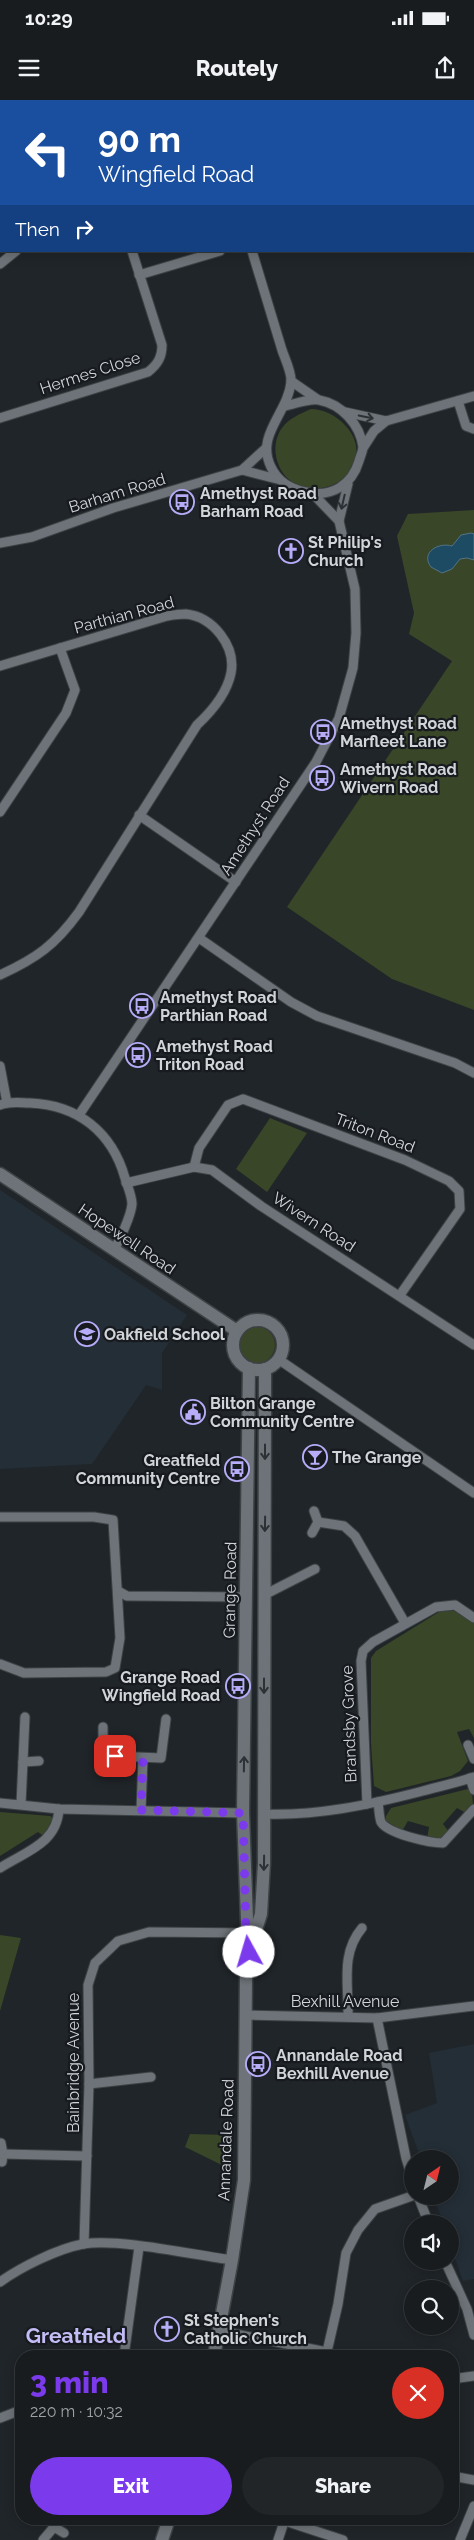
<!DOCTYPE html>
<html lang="en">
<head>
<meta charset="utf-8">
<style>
	:root { --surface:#181c1f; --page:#212528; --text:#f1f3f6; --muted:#9fa1a4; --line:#363a3d; --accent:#7c3aed }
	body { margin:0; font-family:Raleway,sans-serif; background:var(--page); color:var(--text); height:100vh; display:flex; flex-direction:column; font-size:19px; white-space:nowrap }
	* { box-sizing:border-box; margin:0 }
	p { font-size:16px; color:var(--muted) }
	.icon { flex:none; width:28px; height:28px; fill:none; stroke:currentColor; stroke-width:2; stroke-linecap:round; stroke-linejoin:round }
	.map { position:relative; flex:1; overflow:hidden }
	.details { position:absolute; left:15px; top:2250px; width:444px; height:175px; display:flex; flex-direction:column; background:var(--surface); border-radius:20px; box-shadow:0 2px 12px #0003,0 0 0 1px var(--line) }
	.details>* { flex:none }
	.hud { position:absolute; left:0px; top:0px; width:475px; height:152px; box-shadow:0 2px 12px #0003,0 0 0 1px var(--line); background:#1a4fa0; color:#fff; overflow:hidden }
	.needle { width:32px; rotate:35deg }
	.buttons { position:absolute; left:404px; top:2050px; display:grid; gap:10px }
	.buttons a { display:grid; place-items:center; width:55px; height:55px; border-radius:50%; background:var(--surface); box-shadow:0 2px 12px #0003,0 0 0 1px var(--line); font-size:25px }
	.pin { position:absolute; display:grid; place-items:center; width:42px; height:42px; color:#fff; margin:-21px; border-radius:10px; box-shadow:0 2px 8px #0006 }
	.me { position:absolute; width:55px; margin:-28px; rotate:354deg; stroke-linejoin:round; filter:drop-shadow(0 0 4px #0008) }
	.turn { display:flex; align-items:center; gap:18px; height:105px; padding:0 15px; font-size:22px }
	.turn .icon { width:65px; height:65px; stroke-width:2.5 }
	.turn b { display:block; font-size:35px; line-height:42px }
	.then { display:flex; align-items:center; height:48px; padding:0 15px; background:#0003; gap:10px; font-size:19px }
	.round { display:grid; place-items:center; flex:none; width:52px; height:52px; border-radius:26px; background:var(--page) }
	.headline { display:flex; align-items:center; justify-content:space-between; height:85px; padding:0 15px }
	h1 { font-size:30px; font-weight:800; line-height:38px; color:var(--accent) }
	.action { display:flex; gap:10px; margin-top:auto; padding:10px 15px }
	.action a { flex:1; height:58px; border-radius:30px; background:var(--accent); color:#fff; font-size:20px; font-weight:800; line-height:58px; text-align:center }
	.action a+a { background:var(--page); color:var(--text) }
	.status { display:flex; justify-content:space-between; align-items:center; height:35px; padding:0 25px; background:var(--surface); direction:ltr }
	.status svg { height:14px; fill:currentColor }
	header { display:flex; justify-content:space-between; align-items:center; height:65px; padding:0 15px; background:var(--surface); font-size:22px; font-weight:800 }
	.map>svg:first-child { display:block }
</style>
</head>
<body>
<div class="status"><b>10:29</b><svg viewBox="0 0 49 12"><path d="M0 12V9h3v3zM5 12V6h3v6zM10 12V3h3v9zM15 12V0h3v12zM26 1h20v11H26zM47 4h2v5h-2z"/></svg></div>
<header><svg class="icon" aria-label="menu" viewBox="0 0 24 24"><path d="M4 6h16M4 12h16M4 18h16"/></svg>Routely<svg class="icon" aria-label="share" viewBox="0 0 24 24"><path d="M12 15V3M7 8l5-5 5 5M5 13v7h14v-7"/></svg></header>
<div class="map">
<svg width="474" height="2440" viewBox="0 0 474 2440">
	<rect width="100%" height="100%" fill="#202529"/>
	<g fill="#242e37">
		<path d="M0 1090 187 1215 162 1253V1290L146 1285 92 1364 0 1369Z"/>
		<path d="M474 1944V2179L463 2181 450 2144V2124H443L434 2096H450V2059H421L405 2015 437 2003 429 1953Z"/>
	</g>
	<g fill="#394627">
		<path d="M311 309C335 309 364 335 355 362 346 387 312 396 292 382 275 370 270 344 282 328 289 318 300 314 311 309Z"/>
		<path d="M474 410V910L392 879 287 807 452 561 409 534 414 513 397 436 408 414Z"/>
		<path d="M270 1018 307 1033 267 1092 236 1069Z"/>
		<circle cx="257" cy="1245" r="18"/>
		<path d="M449 1510 455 1511 474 1523V1638L469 1629 457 1632 468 1661 460 1671 451 1676 386 1692 374 1686 371 1643V1558L376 1551 439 1512Z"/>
		<path d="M468 1689 472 1692 473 1705 466 1713 457 1708 443 1724 449 1732 442 1739H427L429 1727 408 1721 402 1731 386 1721V1716L391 1708Z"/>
		<path d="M0 1712 50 1716 52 1717 51 1729 45 1737 38 1732 0 1756Z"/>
		<path d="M0 1835 21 1838 0 1911Z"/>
		<path d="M190 2034 227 2035 230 2037 228 2068 185 2047Z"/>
	</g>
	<path fill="#1d4b63" stroke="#537486" d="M471 433 474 434V460L467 458 460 459 452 469 442 473 431 467C420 452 439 442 452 446L461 435Z"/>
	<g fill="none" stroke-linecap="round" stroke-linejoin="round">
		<defs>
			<g id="street">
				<path d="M206 0 207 1"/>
				<path d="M466 0V1"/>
				<path d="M252 151C262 184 272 217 282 250 285 259 292 273 291 282 288 313 255 335 271 367 278 382 290 389 306 392 331 398 352 385 359 361 360 357 363 351 363 347 360 324 341 304 319 300 309 298 295 304 285 306"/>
				<path d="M0 164 16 151"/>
				<path d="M139 175 220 151"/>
				<path d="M291 281 317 299"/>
				<path d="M458 301 466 326 474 329"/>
				<path d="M345 312 386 321"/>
				<path d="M0 318 148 272C158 264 162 257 162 245L132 151"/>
				<path d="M363 348 374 331 386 321 474 296"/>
				<path d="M242 370 277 379"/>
				<path d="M313 394 339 421"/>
				<path d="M0 443 32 437 113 408 242 370 266 348"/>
				<path d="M0 566 167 516C173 515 180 514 186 514 213 517 236 546 231 573 227 593 211 612 197 625L79 812C55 845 37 858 0 875"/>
				<path d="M0 712 66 613 75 590 60 548"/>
				<path d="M139 715 236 782"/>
				<path d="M199 838 291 902 317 916 455 963 474 973"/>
				<path d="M0 966 7 1003"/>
				<path d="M0 1005C10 1001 20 1003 30 1003 78 1005 112 1032 125 1078 127 1085 132 1096 132 1104 131 1116 120 1139 114 1150"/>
				<path d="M79 1015 316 662 339 618 353 568 356 533 355 489 339 421 348 384"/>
				<path d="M194 1067 199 1048 228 1005 243 999 405 1060 449 1081 459 1091 460 1109 400 1195"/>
				<path d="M126 1083 194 1067 212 1070 261 1106 474 1245"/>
				<path d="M278 1259 474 1393"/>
				<path d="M0 1417H94L113 1420 120 1538 115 1568 106 1572 24 1573 0 1564"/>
				<path d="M318 1422 344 1426 355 1436 405 1523"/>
				<path d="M312 1433 318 1422 314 1411"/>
				<path d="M118 1491 127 1496 246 1497"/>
				<path d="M264 1495 315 1469"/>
				<path d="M103 1627V1650L115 1656 161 1658 166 1619"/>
				<path d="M468 1645 474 1659"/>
				<path d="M23 1662 39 1661"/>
				<path d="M470 1678 474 1690"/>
				<path d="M378 1702C379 1708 379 1717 381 1722 388 1734 430 1743 443 1743L474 1709"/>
				<path d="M0 1703 59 1709 243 1713"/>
				<path d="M21 1704 25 1617"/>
				<path d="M367 1704 361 1561 363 1551 373 1542 436 1507 455 1505 474 1518"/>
				<path d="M141 1710 143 1658"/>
				<path d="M264 1714C317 1716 368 1705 419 1692 437 1687 456 1683 474 1677"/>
				<path d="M0 1768C27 1751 57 1743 59 1709"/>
				<path d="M246 1915 377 1918 474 1906"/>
				<path d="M348 1917C349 1885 340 1854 362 1828"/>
				<path d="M377 1918 406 2058 412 2078"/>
				<path d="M89 1984 151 1977"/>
				<path d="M1 2043 3 2054 2 2062"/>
				<path d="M3 2054 87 2056"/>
				<path d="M418 2096 429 2124"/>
				<path d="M84 2144 89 1984 88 1885 95 1863 118 1841 149 1832 252 1833"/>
				<path d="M445 2161 467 2209 474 2235"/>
				<path d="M0 2182C21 2167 57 2149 83 2144 120 2138 193 2155 232 2160"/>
				<path d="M220 2231 327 2252"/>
				<path d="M124 2256 139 2147"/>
				<path d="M326 2256 338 2204 346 2153 358 2130 375 2109 412 2096"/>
				<path d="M452 2279 474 2276"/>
				<path d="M0 2318 21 2310"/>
				<path d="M452 2376 474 2380"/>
				<path d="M285 2421 343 2440"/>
				<path d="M43 2440 54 2427 64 2433"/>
				<path d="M278 2440 285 2419"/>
				<path d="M460 2440 474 2406"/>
			</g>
			<g id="secondary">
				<path d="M20 1 21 0"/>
				<path d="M0 18 1 17"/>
				<path d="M0 1074 237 1231"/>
				<circle cx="258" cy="1245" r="25"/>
				<path d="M248 1847 243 1713 249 1268"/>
				<path d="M214 2256 232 2160 244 2080 246 1877 249 1852 261 1814 264 1763 265 1269"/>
				<path d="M162 2440 169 2419"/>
			</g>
		</defs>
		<use href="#street" stroke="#3d4245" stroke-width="11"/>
		<use href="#secondary" stroke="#3d4245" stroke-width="15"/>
		<use href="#street" stroke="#6d7378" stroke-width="9"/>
		<use href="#secondary" stroke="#6d7378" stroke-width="12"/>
	</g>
	<defs><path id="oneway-shaft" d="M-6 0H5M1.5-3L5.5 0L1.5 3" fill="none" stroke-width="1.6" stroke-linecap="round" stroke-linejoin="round" transform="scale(1.25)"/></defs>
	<g stroke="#2c3136">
		<use href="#oneway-shaft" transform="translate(366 317) rotate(12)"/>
		<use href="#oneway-shaft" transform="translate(343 402) rotate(103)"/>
		<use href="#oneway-shaft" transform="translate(265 1352) rotate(90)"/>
		<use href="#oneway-shaft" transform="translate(265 1424) rotate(91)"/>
		<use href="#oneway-shaft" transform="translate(264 1586) rotate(90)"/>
		<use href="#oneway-shaft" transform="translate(244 1664) rotate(-89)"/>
		<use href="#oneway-shaft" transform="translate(264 1763) rotate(91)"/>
	</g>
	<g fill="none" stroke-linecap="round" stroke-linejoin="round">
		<path stroke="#7c3aed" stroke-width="9" stroke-dasharray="0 16.2" d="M115 1656 143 1658 141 1710 243 1713 246 1832 249 1852"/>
	</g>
	<defs>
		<symbol id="bus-ring" viewBox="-11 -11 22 22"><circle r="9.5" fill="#171b20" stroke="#b6acf8" stroke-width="1.5"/><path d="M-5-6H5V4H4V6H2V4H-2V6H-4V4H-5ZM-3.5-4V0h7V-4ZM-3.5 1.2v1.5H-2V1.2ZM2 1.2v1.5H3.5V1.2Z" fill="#b6acf8"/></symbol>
		<symbol id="church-ring" viewBox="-11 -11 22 22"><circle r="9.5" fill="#171b20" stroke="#b6acf8" stroke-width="1.5"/><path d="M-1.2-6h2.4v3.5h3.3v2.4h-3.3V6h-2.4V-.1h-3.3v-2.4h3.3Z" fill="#b6acf8"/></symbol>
		<symbol id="school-ring" viewBox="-11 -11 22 22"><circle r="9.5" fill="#171b20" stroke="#b6acf8" stroke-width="1.5"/><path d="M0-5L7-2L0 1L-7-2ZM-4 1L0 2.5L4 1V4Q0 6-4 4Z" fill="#b6acf8"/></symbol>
		<symbol id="civic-ring" viewBox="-11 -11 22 22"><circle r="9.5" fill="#171b20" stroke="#b6acf8" stroke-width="1.5"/><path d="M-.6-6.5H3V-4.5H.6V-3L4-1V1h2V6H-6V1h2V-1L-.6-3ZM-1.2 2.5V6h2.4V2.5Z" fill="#b6acf8"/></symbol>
		<symbol id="bar-ring" viewBox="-11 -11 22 22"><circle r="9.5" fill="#171b20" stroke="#b6acf8" stroke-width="1.5"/><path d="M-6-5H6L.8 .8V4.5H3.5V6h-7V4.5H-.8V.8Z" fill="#b6acf8"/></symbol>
	</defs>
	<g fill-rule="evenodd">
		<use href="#bus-ring" x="168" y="388" width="28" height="28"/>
		<use href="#church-ring" x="277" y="437" width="28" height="28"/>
		<use href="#bus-ring" x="309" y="618" width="28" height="28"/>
		<use href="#bus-ring" x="308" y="664" width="28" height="28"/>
		<use href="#bus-ring" x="128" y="892" width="28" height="28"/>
		<use href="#bus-ring" x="124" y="941" width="28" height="28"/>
		<use href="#school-ring" x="73" y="1220" width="28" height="28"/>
		<use href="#civic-ring" x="179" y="1298" width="28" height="28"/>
		<use href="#bar-ring" x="301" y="1343" width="28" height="28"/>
		<use href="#bus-ring" x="223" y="1355" width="28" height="28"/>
		<use href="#bus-ring" x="224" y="1572" width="28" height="28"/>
		<use href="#bus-ring" x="244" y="1950" width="28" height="28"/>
		<use href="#church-ring" x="153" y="2215" width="28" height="28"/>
	</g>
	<g text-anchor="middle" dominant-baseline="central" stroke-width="4.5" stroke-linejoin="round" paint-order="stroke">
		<g font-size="16" fill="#d2d5d8" stroke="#171b20">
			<text transform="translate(90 273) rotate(-18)">Hermes Close</text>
			<text transform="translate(117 393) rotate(-17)">Barham Road</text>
			<text transform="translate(124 515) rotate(-15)">Parthian Road</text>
			<text transform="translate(255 726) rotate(-57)">Amethyst Road</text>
			<text transform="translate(375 1033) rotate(21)">Triton Road</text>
			<text transform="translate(314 1122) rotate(33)">Wivern Road</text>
			<text transform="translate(127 1139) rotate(34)">Hopewell Road</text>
			<text transform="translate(230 1490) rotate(-89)">Grange Road</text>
			<text transform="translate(349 1624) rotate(-92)">Brandsby Grove</text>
			<text x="345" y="1901">Bexhill Avenue</text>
			<text transform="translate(73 1963) rotate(-90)">Bainbridge Avenue</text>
			<text transform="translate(226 2040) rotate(-88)">Annandale Road</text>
		</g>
		<g font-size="16" font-weight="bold" fill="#d2d5d8" stroke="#171b20" text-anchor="start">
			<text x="200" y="393">Amethyst Road<tspan x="200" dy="18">Barham Road</tspan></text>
			<text x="308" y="442">St Philip's<tspan x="308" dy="18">Church</tspan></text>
			<text x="340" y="623">Amethyst Road<tspan x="340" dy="18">Marfleet Lane</tspan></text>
			<text x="340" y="669">Amethyst Road<tspan x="340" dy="18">Wivern Road</tspan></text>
			<text x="160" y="897">Amethyst Road<tspan x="160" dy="18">Parthian Road</tspan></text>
			<text x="156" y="946">Amethyst Road<tspan x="156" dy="18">Triton Road</tspan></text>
			<text x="104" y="1234">Oakfield School</text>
			<text x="210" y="1303">Bilton Grange<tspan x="210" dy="18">Community Centre</tspan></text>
			<text x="332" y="1357">The Grange</text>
			<text x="220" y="1360" text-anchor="end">Greatfield<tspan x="220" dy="18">Community Centre</tspan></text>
			<text x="220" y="1577" text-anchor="end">Grange Road<tspan x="220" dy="18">Wingfield Road</tspan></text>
			<text x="276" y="1955">Annandale Road<tspan x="276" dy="18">Bexhill Avenue</tspan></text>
			<text x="184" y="2220">St Stephen's<tspan x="184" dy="18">Catholic Church</tspan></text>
		</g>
		<g font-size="21" font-weight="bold" fill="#c3bcf5" stroke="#171b20">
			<text x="76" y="2235">Greatfield</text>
		</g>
	</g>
</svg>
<div class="buttons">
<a><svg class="needle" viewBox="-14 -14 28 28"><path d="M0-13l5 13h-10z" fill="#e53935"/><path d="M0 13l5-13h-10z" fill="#9fa1a4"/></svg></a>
<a><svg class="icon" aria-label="sound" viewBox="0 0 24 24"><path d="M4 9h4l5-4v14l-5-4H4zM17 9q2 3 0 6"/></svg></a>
<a><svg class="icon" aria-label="search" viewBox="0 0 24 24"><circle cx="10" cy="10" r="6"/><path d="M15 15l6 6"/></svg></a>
</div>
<div class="pin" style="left:115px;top:1656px;background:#d93025"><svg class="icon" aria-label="arrive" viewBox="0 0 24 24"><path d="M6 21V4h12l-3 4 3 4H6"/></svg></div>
<svg class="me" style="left:249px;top:1852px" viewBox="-20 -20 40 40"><circle r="19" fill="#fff"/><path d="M0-13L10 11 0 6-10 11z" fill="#7c3aed"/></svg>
<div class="hud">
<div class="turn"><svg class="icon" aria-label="left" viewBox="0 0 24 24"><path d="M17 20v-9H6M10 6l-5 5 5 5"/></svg><div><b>90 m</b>Wingfield Road</div></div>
<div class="then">Then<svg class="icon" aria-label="right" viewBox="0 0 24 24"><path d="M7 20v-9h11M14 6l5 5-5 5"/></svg></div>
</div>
<section class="details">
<div class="headline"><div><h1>3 min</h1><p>220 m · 10:32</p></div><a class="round" style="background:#d93025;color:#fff"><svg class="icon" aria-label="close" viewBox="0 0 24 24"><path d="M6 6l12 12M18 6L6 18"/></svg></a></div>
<div class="action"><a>Exit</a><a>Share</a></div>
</section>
</div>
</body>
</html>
